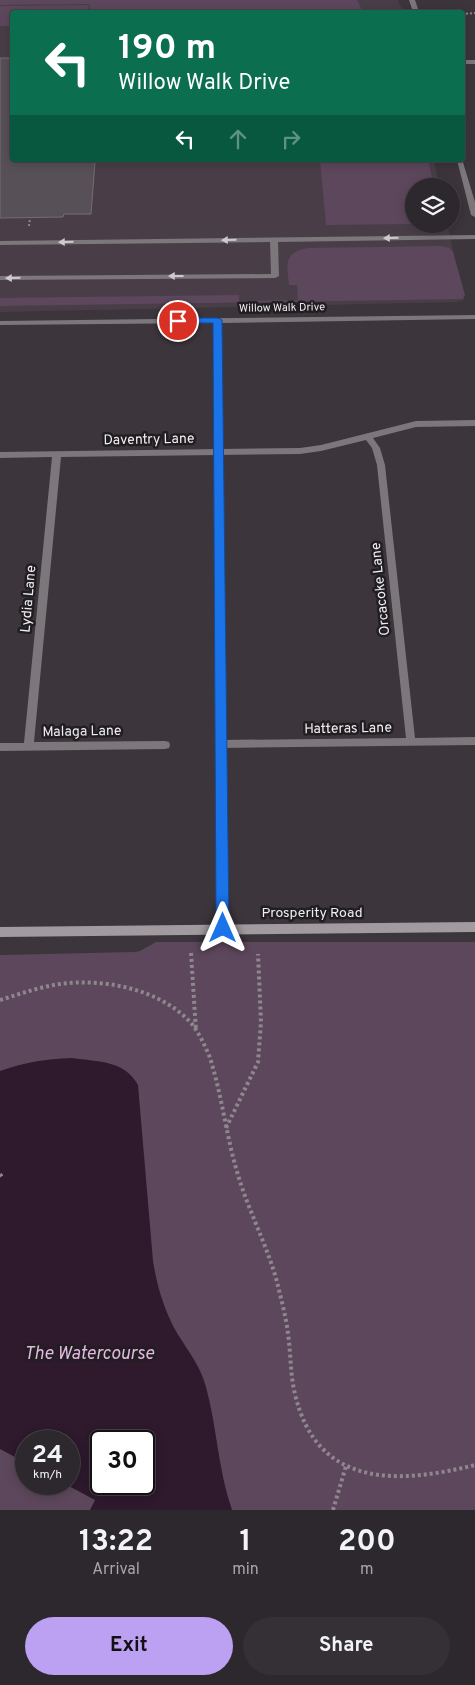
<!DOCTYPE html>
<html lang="en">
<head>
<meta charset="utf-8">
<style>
	:root { --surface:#2d282d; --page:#353035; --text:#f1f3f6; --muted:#a7a6aa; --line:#484449; --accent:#bca0f2 }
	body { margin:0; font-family:Overpass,sans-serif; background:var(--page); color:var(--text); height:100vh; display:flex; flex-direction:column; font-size:19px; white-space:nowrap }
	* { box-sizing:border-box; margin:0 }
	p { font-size:16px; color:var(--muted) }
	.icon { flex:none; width:28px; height:28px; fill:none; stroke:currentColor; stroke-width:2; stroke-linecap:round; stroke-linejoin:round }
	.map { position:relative; height:1510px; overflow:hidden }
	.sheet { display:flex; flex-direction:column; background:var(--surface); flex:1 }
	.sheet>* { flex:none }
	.top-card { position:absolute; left:10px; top:10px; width:455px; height:152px; border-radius:5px; box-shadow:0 2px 12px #0003,0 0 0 1px var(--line); background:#0b6e4f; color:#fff; overflow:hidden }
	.tools { position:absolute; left:405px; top:178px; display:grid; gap:10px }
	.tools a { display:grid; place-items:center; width:55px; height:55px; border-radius:50%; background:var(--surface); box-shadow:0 2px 12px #0003,0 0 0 1px var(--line); font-size:25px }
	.speed { position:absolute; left:15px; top:1430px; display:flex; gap:10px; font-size:25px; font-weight:700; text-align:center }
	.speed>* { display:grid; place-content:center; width:65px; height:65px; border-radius:50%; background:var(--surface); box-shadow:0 2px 12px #0003,0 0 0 1px var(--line); line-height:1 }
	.speed small { font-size:12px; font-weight:400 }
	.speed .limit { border:2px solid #111; border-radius:8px; background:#fff; color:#111 }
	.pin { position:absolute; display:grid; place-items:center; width:42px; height:42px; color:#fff; margin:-21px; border:2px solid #fff; border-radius:50%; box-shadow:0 1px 5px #0007 }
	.me { position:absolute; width:55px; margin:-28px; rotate:0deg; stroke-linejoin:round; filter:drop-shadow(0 0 4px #0008) }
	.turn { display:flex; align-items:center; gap:18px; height:105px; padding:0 25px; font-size:22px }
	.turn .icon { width:65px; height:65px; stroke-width:2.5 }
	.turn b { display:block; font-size:35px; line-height:42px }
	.lanes { display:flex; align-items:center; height:48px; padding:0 25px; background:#0003; justify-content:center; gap:25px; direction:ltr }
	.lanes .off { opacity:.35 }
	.eta { display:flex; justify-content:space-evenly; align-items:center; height:85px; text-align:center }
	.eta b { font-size:30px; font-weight:700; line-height:35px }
	.cta { display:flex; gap:10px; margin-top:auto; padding:10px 25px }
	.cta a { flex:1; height:58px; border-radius:30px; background:var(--accent); color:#111; font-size:20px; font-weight:700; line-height:58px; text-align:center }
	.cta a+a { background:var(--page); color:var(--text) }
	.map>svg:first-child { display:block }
</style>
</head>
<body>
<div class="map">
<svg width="475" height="1510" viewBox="0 0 475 1510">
	<rect width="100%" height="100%" fill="#3c353c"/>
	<path fill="#493e48" d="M0 0H398L400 6 408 12H12V160H434L439 186H414V224H447L464 300 456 302 0 312Z"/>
	<g fill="#5d475c" fill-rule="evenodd">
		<path d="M0 0H357L363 12H90V4L0 5Z"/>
		<path d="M89 5 88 12H12V26H0V6Z"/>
		<path d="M320 160H428L434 186H414V224L326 225Z"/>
		<path d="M441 246 449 248 453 252 465 295 463 299 0 306V298L239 295V301L298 300 297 285H289C287 264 283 253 308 248Z"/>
		<path d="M156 942H475V1510H0V955L135 952 140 951ZM26 1441H69V1484H26ZM101 1441H144V1484H101Z"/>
	</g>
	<path fill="#2e192d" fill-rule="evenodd" d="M72 1058C99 1062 124 1060 138 1085L153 1261C157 1286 164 1310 177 1333 188 1351 200 1365 206 1387 217 1427 218 1470 232 1510H90L95 1500 65 1484H69V1441H26V1463L0 1449V1071C26 1062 45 1059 72 1058ZM101 1441H144V1484H101Z"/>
	<path fill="#585057" stroke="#746c74" d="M0 58H12V160H111V162H95L91 214H64L63 217 0 218Z"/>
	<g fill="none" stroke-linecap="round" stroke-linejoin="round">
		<g stroke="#8e878d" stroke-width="2" stroke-dasharray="2 2" stroke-linecap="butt">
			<path d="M462 14 475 13"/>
			<path d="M29 226 30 218"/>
		</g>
		<g stroke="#8e878d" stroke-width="4" stroke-dasharray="3 3" stroke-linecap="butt">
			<path d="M191 953 196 1031"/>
			<path d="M0 1000C20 994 39 987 60 984 104 978 161 989 192 1024 199 1033 204 1044 209 1055 222 1094 226 1136 238 1175 249 1212 267 1245 277 1282 281 1299 286 1316 288 1334 291 1354 290 1374 295 1394 317 1489 399 1484 475 1465"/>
			<path d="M226 1128 258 1062 261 1022 258 954"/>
			<path d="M0 1174 3 1179"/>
			<path d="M333 1510 346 1466"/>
		</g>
		<g fill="#7b777b" fill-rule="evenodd">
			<rect x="462" y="60" width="13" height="4"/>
			<path d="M475 235V239L278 242 279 276 275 278 0 280V276L271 274 270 242 0 245V241Z"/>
			<path d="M475 420V426L416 427 373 438 380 448 385 465 415 738 475 737V745L221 748 217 747 216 744 217 741 221 740 406 738 377 465 372 448 366 440 321 451 300 454 61 457 34 742 165 741 169 742 170 745 169 748 165 749 0 751V743H24L52 457 0 458V452L300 448 321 445 416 421Z"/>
		</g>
		<g fill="#7b777b" fill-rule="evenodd">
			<path d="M409 0H415L419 12H413Z"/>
			<path d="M462 159 475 202V217L471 215 457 160H462Z"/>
			<path d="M475 315V319L221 323 228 928 227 932 223 933 219 932 218 928 213 323 0 325V321Z"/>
		</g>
		<path fill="#a19ba0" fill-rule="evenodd" d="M475 922V932L0 937V927Z"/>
	</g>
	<defs><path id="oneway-solid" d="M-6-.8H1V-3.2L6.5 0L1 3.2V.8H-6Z" transform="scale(1.25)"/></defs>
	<g fill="#cec9cd">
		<use href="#oneway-solid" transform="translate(391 238) rotate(179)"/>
		<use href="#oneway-solid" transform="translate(229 240) rotate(179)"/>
		<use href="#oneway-solid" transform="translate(66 242) rotate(179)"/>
		<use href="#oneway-solid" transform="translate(176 276) rotate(180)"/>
		<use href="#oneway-solid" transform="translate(13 278) rotate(179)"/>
	</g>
	<path fill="#1a73e8" stroke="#114b97" d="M178 318H218L222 320 229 928 227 932 223 934 218 932 216 928 213 323H175V319Z"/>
	<g text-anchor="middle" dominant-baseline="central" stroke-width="5" stroke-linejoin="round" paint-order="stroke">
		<g font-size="11" fill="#f1ecf0" stroke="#211e21">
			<text transform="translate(282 308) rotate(-1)">Willow Walk Drive</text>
		</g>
		<g font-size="14" fill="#f1ecf0" stroke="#211e21">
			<text transform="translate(149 440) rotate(-1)">Daventry Lane</text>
			<text transform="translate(381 589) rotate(-96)">Orcacoke Lane</text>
			<text transform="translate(29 599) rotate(-85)">Lydia Lane</text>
			<text transform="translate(348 729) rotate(-1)">Hatteras Lane</text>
			<text transform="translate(82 732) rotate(-1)">Malaga Lane</text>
			<text x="312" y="913">Prosperity Road</text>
		</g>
		<g font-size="18" font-style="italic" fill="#e5b8e3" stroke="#211e21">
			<text x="89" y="1354">The Watercourse</text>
		</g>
	</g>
</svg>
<div class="tools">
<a><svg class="icon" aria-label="layers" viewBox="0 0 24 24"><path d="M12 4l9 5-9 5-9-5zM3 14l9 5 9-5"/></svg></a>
</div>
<div class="speed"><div>24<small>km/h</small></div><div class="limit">30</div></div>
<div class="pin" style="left:178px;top:321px;background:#d93025"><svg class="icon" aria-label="arrive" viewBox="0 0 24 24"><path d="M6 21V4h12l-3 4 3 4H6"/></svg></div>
<svg class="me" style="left:223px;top:928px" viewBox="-20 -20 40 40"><path d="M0-17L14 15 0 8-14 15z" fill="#1a73e8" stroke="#fff" stroke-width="4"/></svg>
<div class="top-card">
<div class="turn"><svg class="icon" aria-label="left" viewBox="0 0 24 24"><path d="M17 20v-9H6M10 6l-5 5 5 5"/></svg><div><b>190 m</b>Willow Walk Drive</div></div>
<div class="lanes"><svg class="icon" aria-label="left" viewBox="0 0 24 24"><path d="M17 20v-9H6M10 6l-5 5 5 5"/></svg><svg class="icon off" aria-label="ahead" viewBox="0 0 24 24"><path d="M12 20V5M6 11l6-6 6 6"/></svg><svg class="icon off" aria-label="right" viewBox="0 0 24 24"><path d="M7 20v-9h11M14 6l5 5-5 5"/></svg></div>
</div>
</div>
<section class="sheet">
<div class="eta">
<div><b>13:22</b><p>Arrival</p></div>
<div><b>1</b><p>min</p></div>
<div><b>200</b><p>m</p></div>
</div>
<div class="cta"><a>Exit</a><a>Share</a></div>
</section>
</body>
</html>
